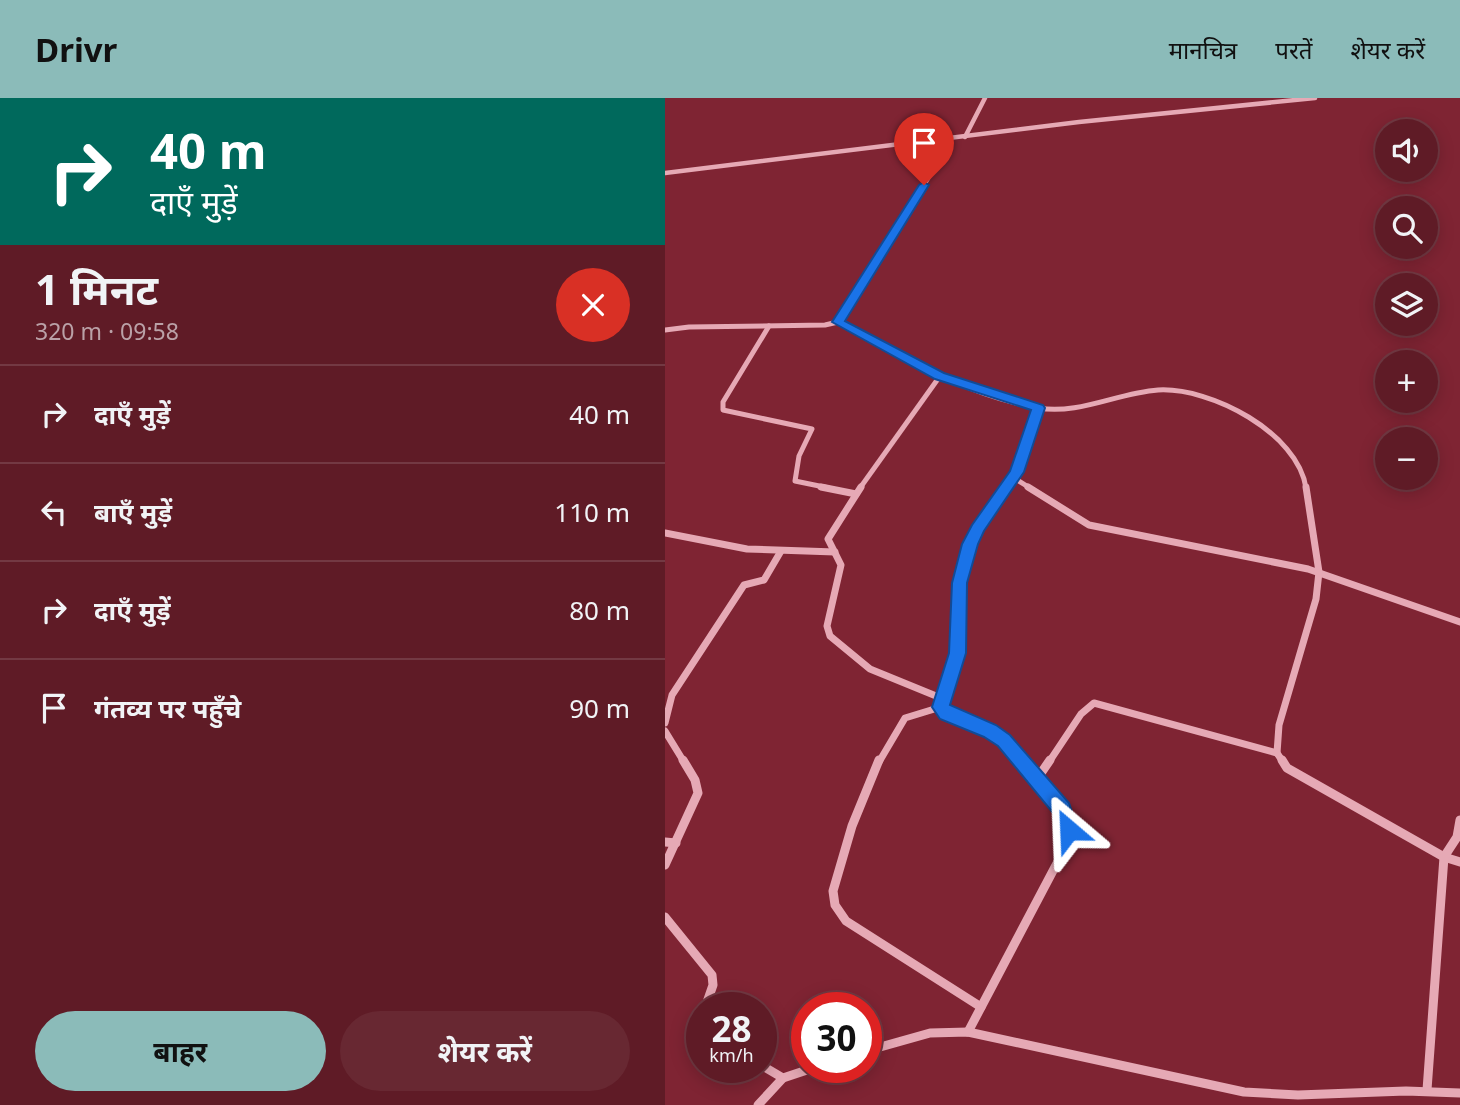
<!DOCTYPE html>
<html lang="hi">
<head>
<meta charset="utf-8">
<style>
	:root { --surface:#5f1b26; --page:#682832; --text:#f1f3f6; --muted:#baa1a7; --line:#733943; --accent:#8bbbb9 }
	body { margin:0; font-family:"Noto Sans","Noto Sans Devanagari",sans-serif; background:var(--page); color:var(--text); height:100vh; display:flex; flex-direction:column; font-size:26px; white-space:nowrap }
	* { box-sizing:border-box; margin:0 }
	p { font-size:23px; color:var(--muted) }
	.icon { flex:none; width:38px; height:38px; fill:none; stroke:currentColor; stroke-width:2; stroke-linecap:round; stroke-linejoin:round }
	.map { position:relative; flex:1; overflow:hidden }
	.details { display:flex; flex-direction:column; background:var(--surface); width:665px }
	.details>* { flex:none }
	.hud { background:#00695c; color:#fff; overflow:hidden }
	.controls { position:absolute; left:710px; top:21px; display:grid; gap:14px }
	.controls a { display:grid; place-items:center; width:63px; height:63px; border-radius:50%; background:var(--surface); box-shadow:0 4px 18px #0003,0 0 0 2px var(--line); font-size:35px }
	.speed { position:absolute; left:21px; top:894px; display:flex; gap:14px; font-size:35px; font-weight:700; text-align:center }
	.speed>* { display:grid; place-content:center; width:91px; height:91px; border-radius:50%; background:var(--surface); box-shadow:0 4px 18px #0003,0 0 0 2px var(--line); line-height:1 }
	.speed small { font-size:18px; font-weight:400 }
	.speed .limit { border:10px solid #d22; background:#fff; color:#111 }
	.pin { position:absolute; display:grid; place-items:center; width:60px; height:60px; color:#fff; margin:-72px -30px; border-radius:50% 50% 50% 0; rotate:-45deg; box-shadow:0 0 7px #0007 }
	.pin .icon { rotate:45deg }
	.me { position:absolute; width:77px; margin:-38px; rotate:334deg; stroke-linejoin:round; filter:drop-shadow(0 0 5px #0008) }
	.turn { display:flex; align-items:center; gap:24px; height:147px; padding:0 35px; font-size:32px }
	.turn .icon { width:91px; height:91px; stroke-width:2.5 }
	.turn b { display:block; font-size:49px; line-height:60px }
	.round { display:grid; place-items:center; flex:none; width:74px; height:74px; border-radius:37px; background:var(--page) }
	.summary { display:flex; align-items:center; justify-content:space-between; height:119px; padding:0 35px }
	h1 { font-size:42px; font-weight:700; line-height:52px }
	.primary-button { display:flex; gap:14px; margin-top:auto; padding:14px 35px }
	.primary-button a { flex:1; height:80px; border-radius:42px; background:var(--accent); color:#111; font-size:28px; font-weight:700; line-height:80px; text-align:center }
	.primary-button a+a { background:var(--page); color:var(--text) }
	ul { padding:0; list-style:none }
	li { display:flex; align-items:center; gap:21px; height:98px; padding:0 35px; border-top:2px solid var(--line) }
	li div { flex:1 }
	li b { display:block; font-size:26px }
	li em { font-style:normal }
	header { display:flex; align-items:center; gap:42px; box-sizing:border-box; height:98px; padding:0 35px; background:var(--accent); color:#111 }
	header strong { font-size:33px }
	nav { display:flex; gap:38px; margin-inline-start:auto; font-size:24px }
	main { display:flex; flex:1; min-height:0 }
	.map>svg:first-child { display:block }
</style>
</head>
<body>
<header>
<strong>Drivr</strong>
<nav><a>मानचित्र</a><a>परतें</a><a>शेयर करें</a></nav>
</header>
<main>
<section class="details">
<div class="hud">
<div class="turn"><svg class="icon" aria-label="right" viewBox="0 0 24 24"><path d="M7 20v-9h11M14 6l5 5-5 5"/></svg><div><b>40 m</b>दाएँ मुड़ें</div></div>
</div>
<div class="summary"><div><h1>1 मिनट</h1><p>320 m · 09:58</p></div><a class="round" style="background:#d93025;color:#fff"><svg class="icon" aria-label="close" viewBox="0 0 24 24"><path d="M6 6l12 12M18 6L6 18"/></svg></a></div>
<ul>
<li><svg class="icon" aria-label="right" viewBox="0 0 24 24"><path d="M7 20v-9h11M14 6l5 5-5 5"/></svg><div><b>दाएँ मुड़ें</b></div><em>40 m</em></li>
<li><svg class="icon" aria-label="left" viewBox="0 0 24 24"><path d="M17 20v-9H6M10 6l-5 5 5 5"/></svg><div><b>बाएँ मुड़ें</b></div><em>110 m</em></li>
<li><svg class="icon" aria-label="right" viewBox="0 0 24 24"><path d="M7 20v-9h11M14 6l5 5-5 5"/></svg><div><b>दाएँ मुड़ें</b></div><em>80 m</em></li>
<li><svg class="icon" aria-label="arrive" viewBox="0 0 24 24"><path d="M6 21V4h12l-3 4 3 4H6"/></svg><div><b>गंतव्य पर पहुँचे</b></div><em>90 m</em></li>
</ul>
<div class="primary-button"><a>बाहर</a><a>शेयर करें</a></div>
</section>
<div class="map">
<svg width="795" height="1007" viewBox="0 0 795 1007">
	<rect width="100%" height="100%" fill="#7f2433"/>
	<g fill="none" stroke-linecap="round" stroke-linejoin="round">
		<g stroke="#e6a9b5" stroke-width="4.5">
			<path d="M300 39 320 0"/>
			<path d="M0 75 414 24 650 0"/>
			<path d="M205 173 272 66 274 56 260 45"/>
		</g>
		<g stroke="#e6a9b5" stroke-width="5">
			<path d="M173 224C236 258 301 297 373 310 414 317 452 295 493 292 546 289 633 335 641 390"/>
			<path d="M104 228 58 304V312L147 331 134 358 130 383 164 390"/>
			<path d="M0 232 24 229 160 227 173 224 206 171"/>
			<path d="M349 380 365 390"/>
			<path d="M195 390 275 278"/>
			<path d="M341 390 352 374 374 310"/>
		</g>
		<g stroke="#e6a9b5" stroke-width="7">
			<path d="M156 389 191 396"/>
			<path d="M196 389 163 441 176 467 162 528 165 538 205 571 276 600"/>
			<path d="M342 389 312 431 305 446 294 485 292 555 276 609 286 618 329 635 359 664"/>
			<path d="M363 389 424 427 643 471 795 524"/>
			<path d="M0 435 82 451 170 454"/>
			<path d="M0 625 7 597 79 487 99 482 116 453"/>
			<path d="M0 633 19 664"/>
			<path d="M214 664 240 620 276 609"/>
			<path d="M384 664 416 616 429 605 612 655"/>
			<path d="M618 664 612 655 614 627 651 501 654 474 641 389"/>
		</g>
		<g stroke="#e6a9b5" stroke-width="9">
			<path d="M214 662 187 728 168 793 170 807 181 823 316 909"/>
			<path d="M617 662 622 670 779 759 795 764"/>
			<path d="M372 681 385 662"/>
			<path d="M0 744 11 745"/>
			<path d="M0 767 33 695 30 682 18 662"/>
			<path d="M0 819 47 877 48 887 40 910"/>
			<path d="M37 917V923"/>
			<path d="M303 934 400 750C402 743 404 735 404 727 402 708 370 677 357 662"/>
			<path d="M201 953 265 935 303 934 579 994 633 997 741 993 795 995"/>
			<path d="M96 967 118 980"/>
			<path d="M762 992 779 759 792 739 795 722"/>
			<path d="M93 1007 118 980 148 970"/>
		</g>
	</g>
	<path fill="#1a73e8" stroke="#114b97" stroke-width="2" d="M259 84 264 87 180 223 279 275 378 307 380 310 359 374 319 433 313 446 302 485 301 555 285 607 331 627 345 637 404 705 413 732 410 738 404 741 397 738 389 716 333 648 319 639 275 621 267 609 284 555 287 485 297 446 307 427 345 373 366 312 270 281 167 224 254 87Z"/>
</svg>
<div class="controls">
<a><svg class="icon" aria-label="sound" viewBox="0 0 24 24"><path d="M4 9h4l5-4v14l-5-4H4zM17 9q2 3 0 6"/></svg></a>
<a><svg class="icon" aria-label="search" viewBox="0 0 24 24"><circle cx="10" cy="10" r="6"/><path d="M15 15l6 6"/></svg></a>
<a><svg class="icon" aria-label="layers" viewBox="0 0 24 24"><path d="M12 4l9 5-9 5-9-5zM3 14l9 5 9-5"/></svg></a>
<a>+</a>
<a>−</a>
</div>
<div class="speed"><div>28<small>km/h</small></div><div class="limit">30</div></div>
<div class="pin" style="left:259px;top:87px;background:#d93025"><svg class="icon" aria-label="arrive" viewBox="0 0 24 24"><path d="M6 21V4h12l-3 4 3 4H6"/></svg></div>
<svg class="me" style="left:404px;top:732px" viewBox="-20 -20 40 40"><path d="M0-17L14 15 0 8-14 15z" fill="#1a73e8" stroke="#fff" stroke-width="4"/></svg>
</div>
</main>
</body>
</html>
